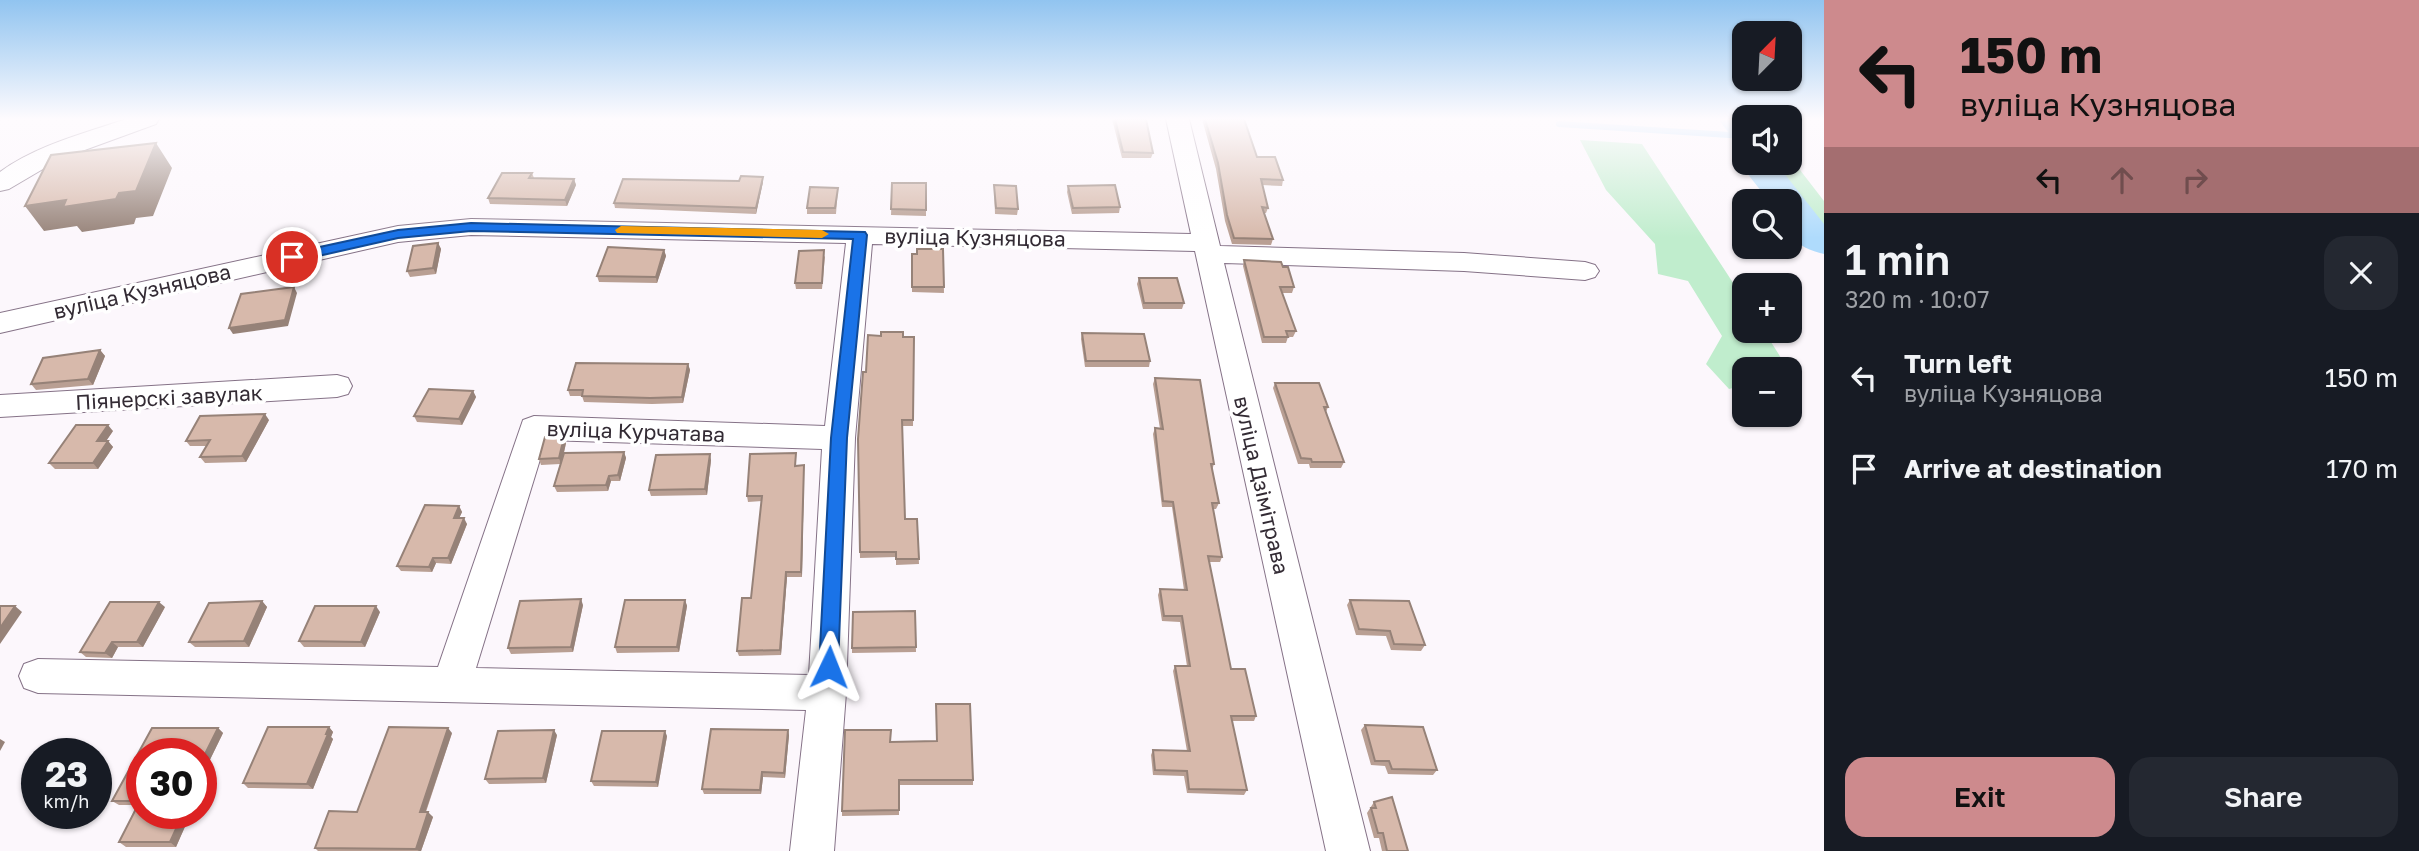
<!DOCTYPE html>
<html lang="en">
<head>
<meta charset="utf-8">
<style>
	:root { --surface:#171b24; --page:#242831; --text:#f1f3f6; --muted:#9ea1a6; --accent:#cd8a8d }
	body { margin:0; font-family:"Golos Text",sans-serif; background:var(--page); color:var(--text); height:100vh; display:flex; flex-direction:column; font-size:26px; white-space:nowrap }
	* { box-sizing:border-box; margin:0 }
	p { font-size:23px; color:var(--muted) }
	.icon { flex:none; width:38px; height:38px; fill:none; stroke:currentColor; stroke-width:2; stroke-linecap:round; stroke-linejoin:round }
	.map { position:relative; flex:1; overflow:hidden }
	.panel { display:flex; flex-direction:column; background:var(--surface); width:595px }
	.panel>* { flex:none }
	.guide { background:#cd8a8d; color:#111; overflow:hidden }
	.needle { width:46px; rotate:24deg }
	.fabs { position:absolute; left:1732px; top:21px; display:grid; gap:14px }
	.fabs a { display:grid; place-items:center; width:70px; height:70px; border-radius:14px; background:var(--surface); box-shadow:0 2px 5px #0004; font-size:35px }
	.speed { position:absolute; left:21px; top:738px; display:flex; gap:14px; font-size:35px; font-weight:700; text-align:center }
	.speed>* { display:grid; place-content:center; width:91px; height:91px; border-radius:50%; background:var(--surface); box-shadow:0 2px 5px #0004; line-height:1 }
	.speed small { font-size:18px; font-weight:400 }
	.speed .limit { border:10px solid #d22; background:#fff; color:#111 }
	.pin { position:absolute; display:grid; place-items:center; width:60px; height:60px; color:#fff; margin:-30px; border:4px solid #fff; border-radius:50%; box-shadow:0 2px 7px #0007 }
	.me { position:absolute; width:77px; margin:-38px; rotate:2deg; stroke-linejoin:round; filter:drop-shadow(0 0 5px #0008) }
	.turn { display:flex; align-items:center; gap:24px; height:147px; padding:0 21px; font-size:32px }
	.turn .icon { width:91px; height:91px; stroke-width:2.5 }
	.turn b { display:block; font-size:49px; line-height:60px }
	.lanes { display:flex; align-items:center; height:66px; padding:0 21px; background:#0003; justify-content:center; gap:35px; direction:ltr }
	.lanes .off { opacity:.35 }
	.round { display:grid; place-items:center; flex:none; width:74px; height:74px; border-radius:21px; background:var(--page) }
	.overview { display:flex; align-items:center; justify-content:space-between; height:119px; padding:0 21px }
	h1 { font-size:42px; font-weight:600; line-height:52px }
	.primary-button { display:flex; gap:14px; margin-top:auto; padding:14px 21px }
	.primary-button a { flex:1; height:80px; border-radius:21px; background:var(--accent); color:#111; font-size:28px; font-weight:600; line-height:80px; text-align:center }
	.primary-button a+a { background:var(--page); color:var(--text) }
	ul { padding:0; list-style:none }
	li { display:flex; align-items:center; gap:21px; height:91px; padding:0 21px }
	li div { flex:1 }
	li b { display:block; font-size:26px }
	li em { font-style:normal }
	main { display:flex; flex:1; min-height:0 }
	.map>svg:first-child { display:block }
</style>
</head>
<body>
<main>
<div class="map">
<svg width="1824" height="851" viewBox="0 0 1824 851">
	<rect width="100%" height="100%" fill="#fcf7fc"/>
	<g fill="#c0edcd">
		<path d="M1580 140 1642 144 1745 301V331H1764L1788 369H1745V385L1729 389 1706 364 1722 336 1688 281 1658 274 1655 244 1606 190Z"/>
		<path d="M1790 157 1824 201V235L1771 163H1790Z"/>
	</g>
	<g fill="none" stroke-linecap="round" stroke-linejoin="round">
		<path stroke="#afdbfc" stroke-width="6" d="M1559 124 1745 136"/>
		<g fill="#afdbfc" fill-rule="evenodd">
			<path d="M1718 119H1745V141L1733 138Z"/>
			<path d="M1745 155V163H1776L1824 224V254C1811 251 1798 246 1790 234V201H1769L1739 163Z"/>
		</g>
		<defs>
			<g id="minor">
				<path d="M126 119H159L156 124 60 159 9 189 0 191V172C37 145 83 134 126 119Z"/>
				<path d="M1166 119H1189L1220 246 1464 253 1585 262 1595 265 1599 271 1595 277 1585 280 1464 271 1224 263 1370 851H1326L1195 251 872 244 855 438 846 693 834 851H790L806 710 38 693 24 688 19 676 24 664 38 659 438 667 523 420 534 416 825 426 846 243 471 235 398 242 0 333V313L398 226 471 219 1191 234ZM546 440 822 449 809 675 476 668Z"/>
				<path d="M337 375 348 378 352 386 348 394 337 397 0 417V395Z"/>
			</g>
		</defs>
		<use href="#minor" stroke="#857287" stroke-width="2"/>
		<use href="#minor" fill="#fff" fill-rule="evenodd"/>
	</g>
	<g fill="#b99f93">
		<path d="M1112 119H1146L1153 153 1151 158H1122Z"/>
		<path d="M1202 119H1244L1257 157 1283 180 1282 186 1262 185 1268 208 1266 213H1264L1273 239 1271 245 1232 244 1225 221 1216 169Z"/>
		<path d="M532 173 534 178 574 179 576 185 567 206 490 204 488 198Z"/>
		<path d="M763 177V182L756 214 615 208 614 203Z"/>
		<path d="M892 183H926V216L891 215Z"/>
		<path d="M994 185 1018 209 1017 215 995 214Z"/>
		<path d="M1068 186 1120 207 1119 213 1072 214 1067 192Z"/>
		<path d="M838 188 836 214H807V208Z"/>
		<path d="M438 243 441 249 436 274 410 277 407 271Z"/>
		<path d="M943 249 944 293 912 292V254Z"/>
		<path d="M664 250 666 256 657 283 599 282 597 276Z"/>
		<path d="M825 256 822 289H796L795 283Z"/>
		<path d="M1244 260 1283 267 1294 287 1292 293H1282L1296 331 1293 337H1288L1286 343H1262L1243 266Z"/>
		<path d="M1139 278 1184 303 1182 309H1143L1137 284Z"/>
		<path d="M1082 333 1150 361 1149 367H1085L1081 339Z"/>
		<path d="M881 336 914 337 913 426H902L905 519H917L919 564 896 565V557L860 558 858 439 866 372Z"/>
		<path d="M100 350 105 356 93 385 36 390 31 384Z"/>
		<path d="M688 364 690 370 683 403 652 404 584 402 582 396H570L568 390Z"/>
		<path d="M1155 378 1214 464 1212 470 1219 503 1216 509H1213L1222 557 1220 562H1209L1231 669 1256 716 1254 721H1232L1247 790 1244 795 1187 793 1184 776 1153 775 1151 755 1153 750 1187 751 1173 671 1175 666H1187L1180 622 1162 621 1158 595 1160 589 1184 590 1172 507H1162L1153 434 1155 428 1160 429 1153 384Z"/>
		<path d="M1275 383 1328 407 1326 412 1344 462 1341 468H1310L1309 464H1298L1273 388Z"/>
		<path d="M473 391 476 397 462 425 417 422 414 416Z"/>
		<path d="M269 420 246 462 205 463 200 457 206 446H190L186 441Z"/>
		<path d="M113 431 106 441H108L113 447 98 469H55L49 463Z"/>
		<path d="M566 443 564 453 624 452 626 458 620 481H611L608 491 557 492 554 486 560 464 541 465 539 459Z"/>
		<path d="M796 459V466L804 471 802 577H787L781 655 739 656 737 651 751 598 762 501 748 502 747 496Z"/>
		<path d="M711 460 707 495 651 496 649 490Z"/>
		<path d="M459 506 462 512 459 518 467 524 451 564 436 563 432 572 401 571 397 566Z"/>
		<path d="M685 600 687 606 679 652 617 653 615 647Z"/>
		<path d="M1350 600 1425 645 1421 651 1391 650 1386 636 1356 635 1347 605Z"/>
		<path d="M262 601 267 607 249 647H195L189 642Z"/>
		<path d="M583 605 573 652 511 654 508 648Z"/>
		<path d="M165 607 143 647H118L112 658 86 657 80 652Z"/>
		<path d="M915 611 916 652 852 653V648Z"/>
		<path d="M380 612 365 647H304L299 641Z"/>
		<path d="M1365 725 1437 770 1433 775 1388 774 1385 766 1371 765 1361 730Z"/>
		<path d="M329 727 333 732 331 737 333 739 313 789 248 788 243 783Z"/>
		<path d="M218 728 223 733 201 778V754L142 814H184L182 818 187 822 176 847H126L119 842 137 805H119L112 801Z"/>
		<path d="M452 733 426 812 433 817 421 851H318L315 848 357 812Z"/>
		<path d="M557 735 546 783 489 784 485 779Z"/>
		<path d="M789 735 785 778 763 777 761 794H704L702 789Z"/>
		<path d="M667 736 658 787 594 786 591 781Z"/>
		<path d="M891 742 973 780V785H899V815L842 816V811Z"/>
		<path d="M1374 802 1408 851H1382L1379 838H1374L1367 813Z"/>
	</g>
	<g fill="#968278">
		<path d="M156 143 172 168 153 216 136 218 134 224 82 232 77 226 44 231 25 206 119 193Z"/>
		<path d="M763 177V182L756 214V208Z"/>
		<path d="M574 179 576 185 567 206 565 200Z"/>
		<path d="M438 243 441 249 436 274 433 268Z"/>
		<path d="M664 250 666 256 657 283 656 277Z"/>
		<path d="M294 287 297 293 288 326 233 334 229 328Z"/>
		<path d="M100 350 105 356 93 385 88 379Z"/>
		<path d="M688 364 690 370 683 403 682 397Z"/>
		<path d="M473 391 476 397 462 425 459 419Z"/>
		<path d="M265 414 269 420 246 462 242 456Z"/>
		<path d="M108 425 113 431 102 447 97 441Z"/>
		<path d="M564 437 566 443 561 464 559 458Z"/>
		<path d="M108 441 113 447 98 469 93 463Z"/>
		<path d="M624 452 626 458 620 481 618 475Z"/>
		<path d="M710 454 711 460 707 495 705 489Z"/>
		<path d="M804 465V471L802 577 801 572Z"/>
		<path d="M609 476 611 481 608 491 606 485Z"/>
		<path d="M459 506 462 512 457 523 454 518Z"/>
		<path d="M464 518 467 524 451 564 448 558Z"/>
		<path d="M433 558 436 563 432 572 429 567Z"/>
		<path d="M786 572 787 577 781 655 780 650Z"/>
		<path d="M581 599 583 605 573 652 571 647Z"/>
		<path d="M685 600 687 606 679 652 677 647Z"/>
		<path d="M262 601 267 607 249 647 244 641Z"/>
		<path d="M159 602 165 607 143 647 137 642Z"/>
		<path d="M15 606 22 612 0 644V628Z"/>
		<path d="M376 606 380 612 365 647 361 642Z"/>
		<path d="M112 642 118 647 112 658 105 653Z"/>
		<path d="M329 727 333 732 331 737 333 739 313 789 307 784Z"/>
		<path d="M218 728 223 733 201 778V762Z"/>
		<path d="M448 728 452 733 424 816 420 812Z"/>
		<path d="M554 730 557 735 546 783 543 778Z"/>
		<path d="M788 730 789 735 785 778 784 773Z"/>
		<path d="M665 731 667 736 658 787 656 782Z"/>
		<path d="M0 739 5 742 0 751Z"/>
		<path d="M762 772 763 777 761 794 760 790Z"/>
		<path d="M428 812 433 817 421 851H419L416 849Z"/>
		<path d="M175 814H184L182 818 187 822 176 847 170 842 173 818Z"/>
	</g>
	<g fill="#d7b9ab" stroke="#968278" stroke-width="2">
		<path d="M1115 119H1146L1153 153 1123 152Z"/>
		<path d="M1205 119H1244L1257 157H1275L1283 180 1261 179 1268 208 1262 207 1273 239 1234 238 1227 215 1218 163Z"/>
		<path d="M156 143 136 191 119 193 116 199 63 207 66 200 25 206 51 155Z"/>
		<path d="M502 173H532L529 178 574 179 565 200 488 198Z"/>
		<path d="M741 176 763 177 756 208 614 203 623 179 739 181Z"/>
		<path d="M892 183H926V210L891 209Z"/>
		<path d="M994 185 1016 186 1018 209 996 208Z"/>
		<path d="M1115 185 1120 207 1073 208 1068 186Z"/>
		<path d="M810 187 838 188 835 208H807Z"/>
		<path d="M438 243 433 268 407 271 413 246Z"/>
		<path d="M608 247 664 250 656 277 597 276Z"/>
		<path d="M917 249H943L944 287H912V254H917Z"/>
		<path d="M824 250 822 283H795L799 251Z"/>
		<path d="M1244 260 1281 262 1283 267H1288L1294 287H1280L1296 331H1286L1288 337H1264Z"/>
		<path d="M1139 278H1177L1184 303H1144Z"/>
		<path d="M294 287 285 320 229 328 241 294Z"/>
		<path d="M881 332H903V337H914L913 420H902L905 519H917L919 559H896V552H860L858 439 863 372H866L868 335 881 336Z"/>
		<path d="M1082 333 1144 334 1150 361H1086Z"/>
		<path d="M100 350 88 379 31 384 43 358Z"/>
		<path d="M576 363 688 364 682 397 650 398 582 396 583 390H568Z"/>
		<path d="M1155 378 1200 380 1214 464H1211L1219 503H1212L1222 557 1208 556 1231 669H1245L1256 716H1231L1247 790 1189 789 1187 771 1155 770 1153 750 1190 751 1175 666H1190L1182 616H1164L1160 589 1187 590 1173 502 1163 501 1155 428 1163 429Z"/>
		<path d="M1275 383H1319L1328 407H1324L1344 462H1312L1311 459 1301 458Z"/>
		<path d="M429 389 473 391 459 419 414 416Z"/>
		<path d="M265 414 242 456 200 457 210 440 186 441 200 416Z"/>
		<path d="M76 425H108L97 441H108L93 463H49Z"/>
		<path d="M545 437H564L559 458 539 459Z"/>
		<path d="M624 452 618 475 609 476 606 485 554 486 564 453Z"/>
		<path d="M796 453 795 466 804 465 801 572H786L780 650 737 651 742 598H751L762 496H747L750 454Z"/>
		<path d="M710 454 705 489 649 490 656 455Z"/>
		<path d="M425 505 459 506 454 518H464L448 558H433L429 567 397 566Z"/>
		<path d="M581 599 571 647 508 648 520 601Z"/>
		<path d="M625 600H685L677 647H615Z"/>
		<path d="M1350 600 1409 601 1425 645 1394 644 1390 631 1359 629Z"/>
		<path d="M262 601 244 641 189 642 209 603Z"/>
		<path d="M110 602H159L137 642H112L105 653 80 652Z"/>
		<path d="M0 606H15L0 628Z"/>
		<path d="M315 606H376L361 642 299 641Z"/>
		<path d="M915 611 916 647 852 648 853 612Z"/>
		<path d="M936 704H970L973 780H899V810L842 811 845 730H891L890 742 937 741Z"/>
		<path d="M1365 725 1423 727 1437 770 1392 769 1389 761H1375Z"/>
		<path d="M268 727H329L326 734H328L307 784 243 783Z"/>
		<path d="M389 727 448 728 420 812H428L416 849 315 848 329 811 357 812Z"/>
		<path d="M152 728H218L201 762V754H142V814H175L173 818H181L170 842H119L140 801H112Z"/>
		<path d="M711 729 788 730 784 773 762 772 760 790 702 789Z"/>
		<path d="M554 730 543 778 485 779 498 731Z"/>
		<path d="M602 731H665L656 782 591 781Z"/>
		<path d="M1392 797 1408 851H1387L1383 833H1378L1371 808H1376L1374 802Z"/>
	</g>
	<linearGradient id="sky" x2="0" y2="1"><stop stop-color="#91c4f0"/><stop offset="0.5" stop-color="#fefbfe"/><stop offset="1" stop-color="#fefbfe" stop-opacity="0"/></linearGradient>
	<rect width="1824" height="238" fill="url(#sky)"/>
	<path fill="#1a73e8" stroke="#114b97" stroke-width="2" d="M471 223 865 232 867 235 847 438 838 667 835 673 829 676 822 673 819 667 831 438 853 239 471 231 398 238 292 262 285 257 292 253 398 230Z"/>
	<path fill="#f59e0b" d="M621 226 822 230 829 234 822 238 617 233 615 230Z"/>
	<g text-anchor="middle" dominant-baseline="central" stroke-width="7" stroke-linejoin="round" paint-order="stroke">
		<g font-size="21" fill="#332b34" stroke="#fff">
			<text transform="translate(975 237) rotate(1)">вуліца Кузняцова</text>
			<text transform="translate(142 291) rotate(-13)">вуліца Кузняцова</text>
			<text transform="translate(169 397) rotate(-3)">Піянерскі завулак</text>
			<text transform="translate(636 431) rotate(2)">вуліца Курчатава</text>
			<text transform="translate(1262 485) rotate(77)">вуліца Дзімітрава</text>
		</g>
	</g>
</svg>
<div class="fabs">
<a><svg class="needle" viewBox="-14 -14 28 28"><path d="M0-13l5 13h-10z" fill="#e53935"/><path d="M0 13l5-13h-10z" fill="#9ea1a6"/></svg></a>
<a><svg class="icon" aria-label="sound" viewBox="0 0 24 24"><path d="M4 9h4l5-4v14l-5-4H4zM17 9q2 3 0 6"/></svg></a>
<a><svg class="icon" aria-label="search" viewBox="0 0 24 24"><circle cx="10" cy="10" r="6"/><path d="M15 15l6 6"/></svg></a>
<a>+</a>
<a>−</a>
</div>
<div class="speed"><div>23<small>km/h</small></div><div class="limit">30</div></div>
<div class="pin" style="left:292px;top:257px;background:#d93025"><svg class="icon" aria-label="arrive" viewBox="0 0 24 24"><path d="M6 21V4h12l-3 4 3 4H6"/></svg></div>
<svg class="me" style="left:829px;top:667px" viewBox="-20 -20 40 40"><path d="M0-17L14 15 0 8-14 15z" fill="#1a73e8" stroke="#fff" stroke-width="4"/></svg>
</div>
<section class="panel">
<div class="guide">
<div class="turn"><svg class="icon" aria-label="left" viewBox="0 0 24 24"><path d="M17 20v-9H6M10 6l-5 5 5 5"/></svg><div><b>150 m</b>вуліца Кузняцова</div></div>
<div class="lanes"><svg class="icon" aria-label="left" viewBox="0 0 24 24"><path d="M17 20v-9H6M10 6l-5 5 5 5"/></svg><svg class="icon off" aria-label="ahead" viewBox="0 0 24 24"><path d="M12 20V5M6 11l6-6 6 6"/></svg><svg class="icon off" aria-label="right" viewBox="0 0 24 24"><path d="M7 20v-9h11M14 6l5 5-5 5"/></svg></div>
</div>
<div class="overview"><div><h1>1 min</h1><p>320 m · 10:07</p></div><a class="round"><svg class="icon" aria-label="close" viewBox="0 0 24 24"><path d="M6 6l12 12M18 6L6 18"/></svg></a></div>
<ul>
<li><svg class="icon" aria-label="left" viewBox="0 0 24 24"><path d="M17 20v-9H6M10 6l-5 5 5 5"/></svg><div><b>Turn left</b><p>вуліца Кузняцова</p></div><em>150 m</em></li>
<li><svg class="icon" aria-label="arrive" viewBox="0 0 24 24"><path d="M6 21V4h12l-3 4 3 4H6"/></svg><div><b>Arrive at destination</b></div><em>170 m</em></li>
</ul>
<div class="primary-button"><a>Exit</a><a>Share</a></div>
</section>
</main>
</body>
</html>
